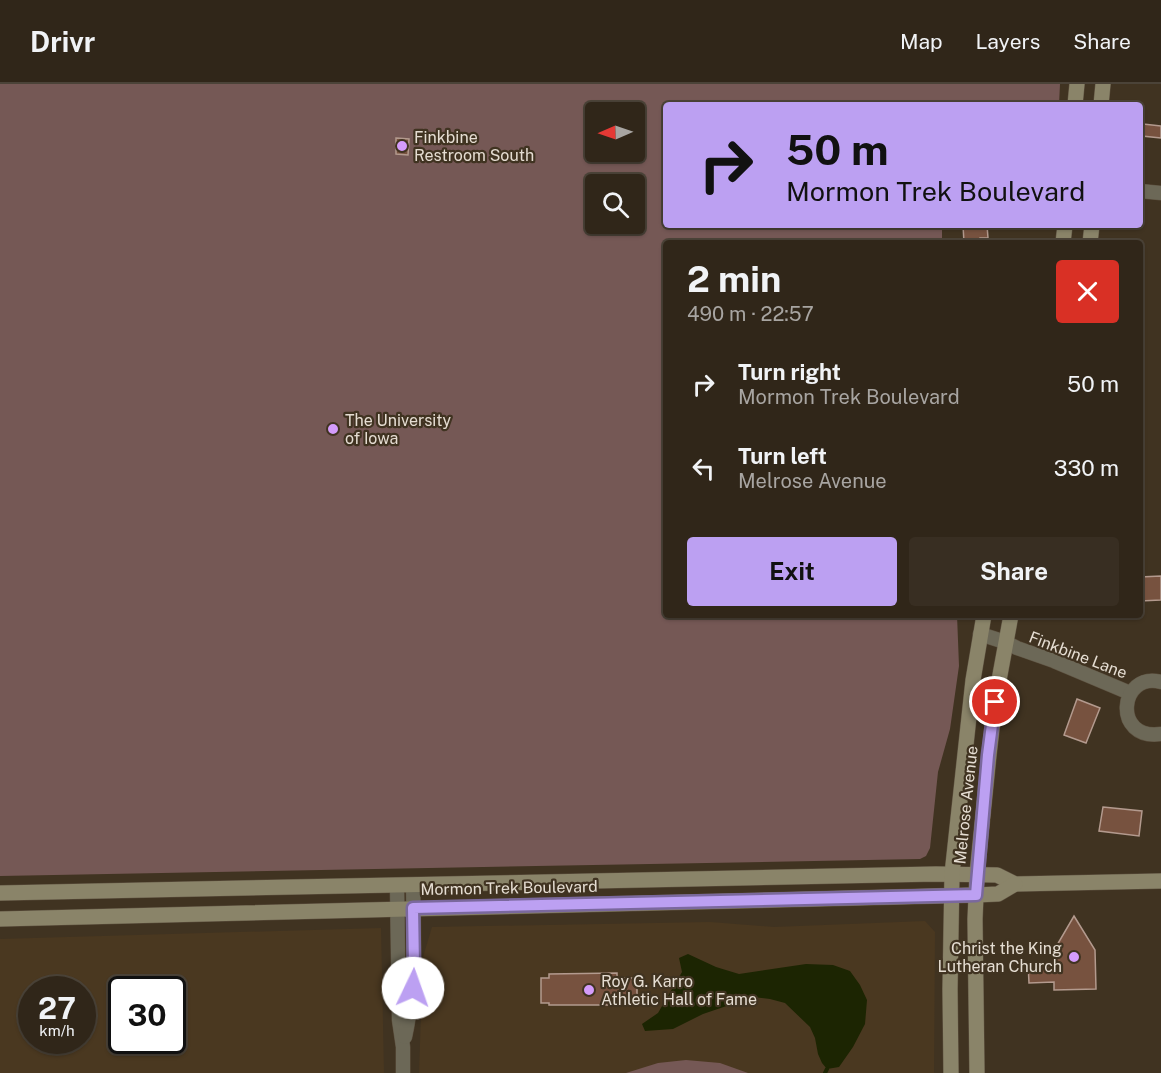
<!DOCTYPE html>
<html lang="en">
<head>
<meta charset="utf-8">
<style>
	:root { --surface:#302619; --page:#382e22; --text:#f1f3f6; --muted:#a8a5a2; --line:#4b4338; --accent:#bca0f2 }
	body { margin:0; font-family:"Public Sans",sans-serif; background:var(--page); color:var(--text); height:100vh; display:flex; flex-direction:column; font-size:22px; white-space:nowrap }
	* { box-sizing:border-box; margin:0 }
	p { font-size:20px; color:var(--muted) }
	.icon { flex:none; width:33px; height:33px; fill:none; stroke:currentColor; stroke-width:2; stroke-linecap:round; stroke-linejoin:round }
	.map { position:relative; flex:1; overflow:hidden }
	.details { position:absolute; left:663px; top:156px; width:480px; height:378px; display:flex; flex-direction:column; background:var(--surface); border-radius:6px; box-shadow:0 2px 4px #0004,0 0 0 2px var(--line) }
	.details>* { flex:none }
	.top-card { position:absolute; left:663px; top:18px; width:480px; height:126px; border-radius:6px; box-shadow:0 2px 4px #0004,0 0 0 2px var(--line); background:#bca0f2; color:#111; overflow:hidden }
	.needle { width:39px; rotate:268deg }
	.fabs { position:absolute; left:585px; top:18px; display:grid; gap:12px }
	.fabs a { display:grid; place-items:center; width:60px; height:60px; border-radius:6px; background:var(--surface); box-shadow:0 2px 4px #0004,0 0 0 2px var(--line); font-size:30px }
	.speed { position:absolute; left:18px; top:892px; display:flex; gap:12px; font-size:30px; font-weight:700; text-align:center }
	.speed>* { display:grid; place-content:center; width:78px; height:78px; border-radius:50%; background:var(--surface); box-shadow:0 2px 4px #0004,0 0 0 2px var(--line); line-height:1 }
	.speed small { font-size:15px; font-weight:400 }
	.speed .limit { border:3px solid #111; border-radius:9px; background:#fff; color:#111 }
	.pin { position:absolute; display:grid; place-items:center; width:51px; height:51px; color:#fff; margin:-26px; border:3px solid #fff; border-radius:50%; box-shadow:0 2px 6px #0007 }
	.me { position:absolute; width:66px; margin:-33px; rotate:3deg; stroke-linejoin:round; filter:drop-shadow(0 0 4px #0008) }
	.turn { display:flex; align-items:center; gap:21px; height:126px; padding:0 24px; font-size:27px }
	.turn .icon { width:78px; height:78px; stroke-width:2.5 }
	.turn b { display:block; font-size:42px; line-height:51px }
	.round { display:grid; place-items:center; flex:none; width:63px; height:63px; border-radius:6px; background:var(--page) }
	.head { display:flex; align-items:center; justify-content:space-between; height:102px; padding:0 24px }
	h1 { font-size:36px; font-weight:700; line-height:45px }
	.button { display:flex; gap:12px; margin-top:auto; padding:12px 24px }
	.button a { flex:1; height:69px; border-radius:6px; background:var(--accent); color:#111; font-size:24px; font-weight:700; line-height:69px; text-align:center }
	.button a+a { background:var(--page); color:var(--text) }
	ul { padding:0; list-style:none }
	li { display:flex; align-items:center; gap:18px; height:84px; padding:0 24px }
	li div { flex:1 }
	li b { display:block; font-size:22px }
	li em { font-style:normal }
	header { display:flex; align-items:center; gap:36px; box-sizing:border-box; height:84px; padding:0 30px; background:var(--surface); border-bottom:2px solid var(--line) }
	header strong { font-size:28px }
	nav { display:flex; gap:33px; margin-inline-start:auto; font-size:21px }
	.map>svg:first-child { display:block }
</style>
</head>
<body>
<header>
<strong>Drivr</strong>
<nav><a>Map</a><a>Layers</a><a>Share</a></nav>
</header>
<div class="map">
<svg width="1161" height="989" viewBox="0 0 1161 989">
	<rect width="100%" height="100%" fill="#403321"/>
	<g fill="#4a3820" fill-rule="evenodd">
		<path d="M925 837 935 848 934 989H419L423 873 432 843 710 838 774 843Z"/>
		<path d="M381 844 384 989H0V855ZM32 906H82V957H32ZM122 906H172V957H122Z"/>
	</g>
	<g fill="#755855" fill-rule="evenodd">
		<path d="M0 0H1060L1059 21H666V141H942V159H666V531H957L959 582 950 645 938 688 930 764 926 772 920 775 0 792ZM596 28H634V68H596ZM596 100H634V140H596Z"/>
		<path d="M686 976 720 979 748 989H626L658 979Z"/>
	</g>
	<path fill="#1c2502" d="M688 870 716 883 739 890 806 880 833 881 850 887 860 901 867 916 865 940 853 963 839 983 827 985 822 979 818 970 815 954 810 943 785 919 770 915 753 913 703 930 673 945 645 947 642 940 658 929 682 888 679 874Z"/>
	<g fill="none" stroke-linecap="round" stroke-linejoin="round">
		<path stroke="#1c2502" stroke-width="4" d="M825 989 827 985"/>
	</g>
	<g fill="#77523f" stroke="#b39a8e" stroke-width="1.5">
		<path d="M1143 40 1161 42V54L1142 52Z"/>
		<path d="M396 54 409 55 408 71 396 70Z"/>
		<path d="M963 141H987L988 154H980V159H964Z"/>
		<path d="M1161 492V516L1140 517V493Z"/>
		<path d="M1077 615 1100 624 1086 659 1064 651Z"/>
		<path d="M1103 723 1142 727 1139 752 1099 747Z"/>
		<path d="M1074 832 1095 866 1096 905 1054 906V898L1029 899 1028 879H1053V868Z"/>
		<path d="M617 889V894H637V918H618V921H549V919H541V894H549V890Z"/>
	</g>
	<g fill="none" stroke-linecap="round" stroke-linejoin="round">
		<defs>
			<g id="minor">
				<path d="M1140 107 1161 109"/>
				<path d="M980 550 1005 558 1017 564 1054 577 1130 609"/>
				<path d="M1161 598C1119 587 1112 657 1161 650"/>
				<path d="M397 802 399 936 403 963V989"/>
				<path d="M405 953C416 902 414 852 413 801"/>
			</g>
			<g id="secondary">
				<path d="M1075 21 1077 0"/>
				<path d="M1101 21 1103 0"/>
				<path d="M1063 159 1065 141"/>
				<path d="M1090 159 1092 141"/>
				<path d="M0 809 936 790 997 791 1015 800 1161 797"/>
				<path d="M0 835 976 811 998 810 1015 800"/>
				<path d="M951 989 950 905 952 790 973 596 984 531"/>
				<path d="M977 989 975 835 977 790 989 671 995 618 1011 531"/>
			</g>
		</defs>
		<use href="#minor" stroke="#5e5241" stroke-width="15"/>
		<use href="#secondary" stroke="#5e5241" stroke-width="16"/>
		<use href="#minor" stroke="#6c6857" stroke-width="14"/>
		<use href="#secondary" stroke="#8a8469" stroke-width="15"/>
	</g>
	<g fill="none" stroke-linecap="round" stroke-linejoin="round">
		<defs>
			<path id="route" d="M413 904 414 882 413 824 976 811 988 671 995 618"/>
		</defs>
		<use href="#route" stroke="#7a689d" stroke-width="15"/>
		<use href="#route" stroke="#bca0f2" stroke-width="10"/>
	</g>
	<g fill="#d49cfb" stroke="#403321" stroke-width="2">
		<circle cx="402" cy="62" r="6"/>
		<circle cx="333" cy="345" r="6"/>
		<circle cx="1074" cy="873" r="6"/>
		<circle cx="589" cy="906" r="6"/>
	</g>
	<g text-anchor="middle" dominant-baseline="central" stroke-width="4.5" stroke-linejoin="round" paint-order="stroke">
		<g font-size="16" fill="#e5ddd2" stroke="#403321" text-anchor="start">
			<text x="414" y="53">Finkbine<tspan x="414" dy="18">Restroom South</tspan></text>
			<text x="345" y="336">The University<tspan x="345" dy="18">of Iowa</tspan></text>
			<text x="1062" y="864" text-anchor="end">Christ the King<tspan x="1062" dy="18">Lutheran Church</tspan></text>
			<text x="601" y="897">Roy G. Karro<tspan x="601" dy="18">Athletic Hall of Fame</tspan></text>
		</g>
		<g font-size="16" fill="#e5ddd2" stroke="#403321">
			<text transform="translate(1078 571) rotate(21)">Finkbine Lane</text>
			<text transform="translate(966 721) rotate(-84)">Melrose Avenue</text>
			<text transform="translate(509 804) rotate(-1)">Mormon Trek Boulevard</text>
		</g>
	</g>
</svg>
<div class="fabs">
<a><svg class="needle" viewBox="-14 -14 28 28"><path d="M0-13l5 13h-10z" fill="#e53935"/><path d="M0 13l5-13h-10z" fill="#a8a5a2"/></svg></a>
<a><svg class="icon" aria-label="search" viewBox="0 0 24 24"><circle cx="10" cy="10" r="6"/><path d="M15 15l6 6"/></svg></a>
</div>
<div class="speed"><div>27<small>km/h</small></div><div class="limit">30</div></div>
<div class="pin" style="left:995px;top:618px;background:#d93025"><svg class="icon" aria-label="arrive" viewBox="0 0 24 24"><path d="M6 21V4h12l-3 4 3 4H6"/></svg></div>
<svg class="me" style="left:413px;top:904px" viewBox="-20 -20 40 40"><circle r="19" fill="#fff"/><path d="M0-13L10 11 0 6-10 11z" fill="#bca0f2"/></svg>
<div class="top-card">
<div class="turn"><svg class="icon" aria-label="right" viewBox="0 0 24 24"><path d="M7 20v-9h11M14 6l5 5-5 5"/></svg><div><b>50 m</b>Mormon Trek Boulevard</div></div>
</div>
<section class="details">
<div class="head"><div><h1>2 min</h1><p>490 m · 22:57</p></div><a class="round" style="background:#d93025;color:#fff"><svg class="icon" aria-label="close" viewBox="0 0 24 24"><path d="M6 6l12 12M18 6L6 18"/></svg></a></div>
<ul>
<li><svg class="icon" aria-label="right" viewBox="0 0 24 24"><path d="M7 20v-9h11M14 6l5 5-5 5"/></svg><div><b>Turn right</b><p>Mormon Trek Boulevard</p></div><em>50 m</em></li>
<li><svg class="icon" aria-label="left" viewBox="0 0 24 24"><path d="M17 20v-9H6M10 6l-5 5 5 5"/></svg><div><b>Turn left</b><p>Melrose Avenue</p></div><em>330 m</em></li>
</ul>
<div class="button"><a>Exit</a><a>Share</a></div>
</section>
</div>
</body>
</html>
